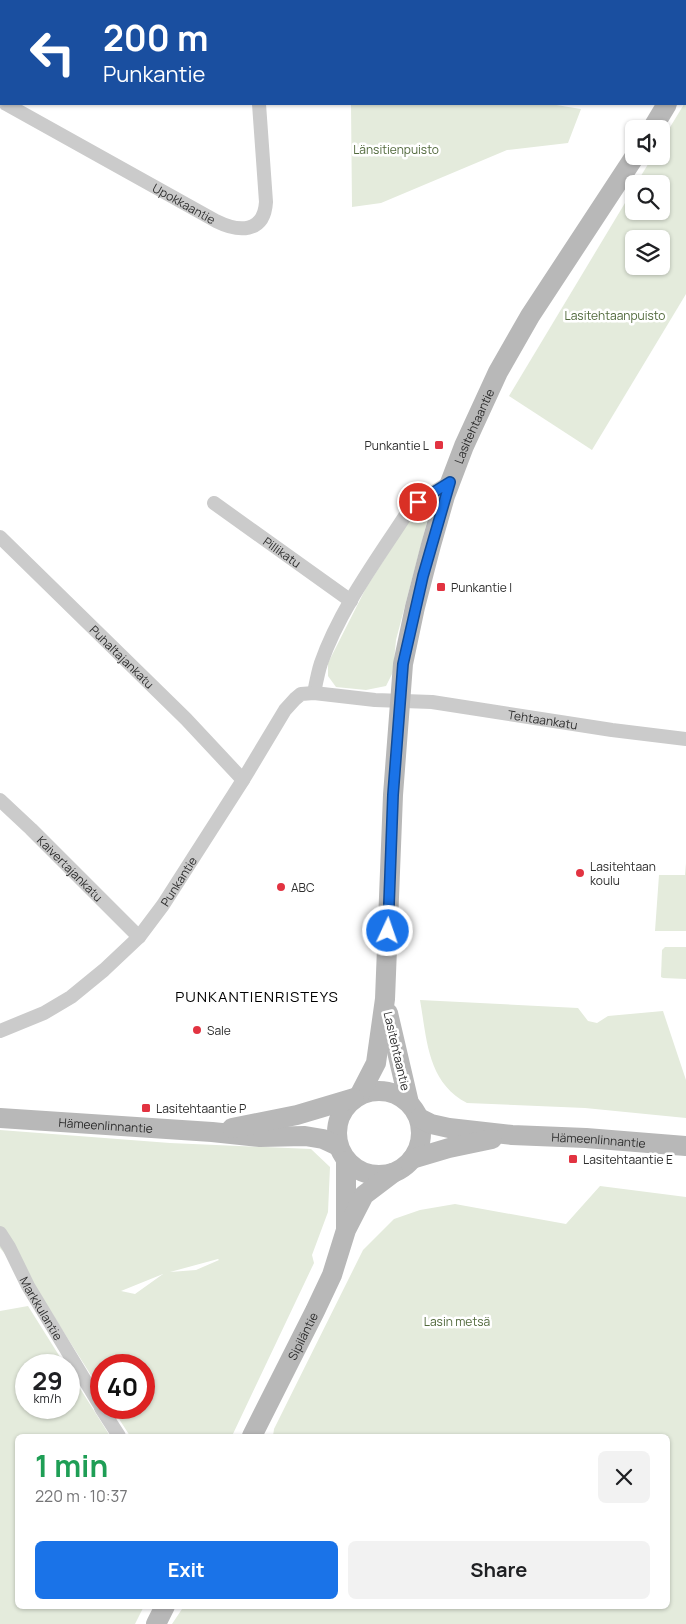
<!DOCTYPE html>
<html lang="en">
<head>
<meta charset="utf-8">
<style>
	:root { --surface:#fff; --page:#f2f2f2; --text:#202124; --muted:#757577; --accent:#1a73e8 }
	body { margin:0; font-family:Manrope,sans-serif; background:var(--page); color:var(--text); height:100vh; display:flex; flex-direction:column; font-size:19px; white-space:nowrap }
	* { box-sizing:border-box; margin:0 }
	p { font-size:16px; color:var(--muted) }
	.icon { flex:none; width:28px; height:28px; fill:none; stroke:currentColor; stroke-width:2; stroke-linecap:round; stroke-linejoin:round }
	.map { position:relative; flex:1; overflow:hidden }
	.details { position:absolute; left:15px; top:1434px; width:655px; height:175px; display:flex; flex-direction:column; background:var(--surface); border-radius:8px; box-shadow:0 1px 4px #0004 }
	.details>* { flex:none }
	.banner { position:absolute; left:0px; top:0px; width:686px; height:105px; box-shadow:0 1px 4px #0004; background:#1a4fa0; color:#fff; overflow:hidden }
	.fabs { position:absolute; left:625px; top:120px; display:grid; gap:10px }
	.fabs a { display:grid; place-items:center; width:45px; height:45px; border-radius:8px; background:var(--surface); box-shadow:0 1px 4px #0004; font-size:25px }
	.speed { position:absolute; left:15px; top:1354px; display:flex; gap:10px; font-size:25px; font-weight:700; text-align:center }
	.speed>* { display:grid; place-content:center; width:65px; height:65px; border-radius:50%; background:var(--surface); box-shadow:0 1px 4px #0004; line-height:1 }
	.speed small { font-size:12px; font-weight:400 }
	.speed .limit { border:8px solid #d22; background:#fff; color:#111 }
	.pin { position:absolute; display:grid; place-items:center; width:42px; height:42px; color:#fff; margin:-21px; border:2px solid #fff; border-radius:50%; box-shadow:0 1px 5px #0007 }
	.me { position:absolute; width:55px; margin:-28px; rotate:3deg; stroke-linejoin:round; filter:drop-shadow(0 0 4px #0008) }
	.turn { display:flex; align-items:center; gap:18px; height:105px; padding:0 20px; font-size:22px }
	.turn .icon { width:65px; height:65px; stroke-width:2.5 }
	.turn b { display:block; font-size:35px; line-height:42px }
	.round { display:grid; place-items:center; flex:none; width:52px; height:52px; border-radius:8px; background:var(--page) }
	.head { display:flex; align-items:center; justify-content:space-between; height:85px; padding:0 20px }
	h1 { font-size:30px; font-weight:700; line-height:38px; color:#1e9e55 }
	.button { display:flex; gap:10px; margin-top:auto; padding:10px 20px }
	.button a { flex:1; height:58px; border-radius:8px; background:var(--accent); color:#fff; font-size:20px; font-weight:700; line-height:58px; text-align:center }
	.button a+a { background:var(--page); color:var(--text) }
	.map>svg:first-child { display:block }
</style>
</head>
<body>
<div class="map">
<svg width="686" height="1624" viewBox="0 0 686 1624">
	<rect width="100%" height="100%" fill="#fff"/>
	<g fill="#e4ebdc" fill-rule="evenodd">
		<rect x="349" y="0" width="97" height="1"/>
		<path d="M686 101V294L592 450 509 396 634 188V211H661V184H636L653 156H661V142ZM634 239H661V266H634Z"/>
		<path d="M351 104H550L581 109 568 143 507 150 381 203 352 207Z"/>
		<path d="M424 508 429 514 396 640 393 672 386 686 366 690 336 687 328 676V663L366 588 412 516Z"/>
		<path d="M686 863V931H655L659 875H685Z"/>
		<path d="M665 947H686V979L663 978 661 977 662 950Z"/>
		<path d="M420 1000 578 1008 588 1021 597 1023 608 1016 663 1011 686 1080V1118L585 1108 467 1103C427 1082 427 1039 420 1000Z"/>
		<path d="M0 1130 170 1143 311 1149 330 1167 328 1212 312 1255 314 1263 232 1436H130L112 1408H144V1365H101V1391L44 1301 0 1248ZM219 1260 196 1270 170 1272 218 1259ZM163 1274 135 1294 121 1291Z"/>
		<path d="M600 1186 686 1197V1624H172L184 1606H668V1436H273L274 1429 363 1250 394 1219 420 1210 455 1204 566 1224Z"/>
		<path d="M28 1306 65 1365H26V1408H69V1371L110 1436H18V1606H144L135 1624H0V1311Z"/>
	</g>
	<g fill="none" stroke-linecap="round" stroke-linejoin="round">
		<g stroke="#cbcbcb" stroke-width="14">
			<path d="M256 0V1"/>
			<path d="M47 1 48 0"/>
			<path d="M0 89 1 87"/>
			<path id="s1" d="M6 104 216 221C238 232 264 234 266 202L259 104"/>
			<path id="s2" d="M214 503 351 601"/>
			<path id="s3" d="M0 537 186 719 243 780"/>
			<path d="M314 693C316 683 318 672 321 663 340 609 376 561 407 513L418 502 450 482"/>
			<path id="s4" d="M0 800 31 829 139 937"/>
			<path id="s5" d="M0 1031 44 1013 71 997 104 970 139 937 163 905 243 780 285 710 295 699 301 694 314 693 375 700 432 702 612 730 686 739"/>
			<path id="s6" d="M0 1233 9 1247 28 1286 101 1407"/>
			<path d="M101 1408 119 1436"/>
		</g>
		<g stroke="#b8b8b8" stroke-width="20">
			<path d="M685 67 686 64"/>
			<path d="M652 129 667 104"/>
			<path d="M388 1013 409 1103"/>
			<circle cx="379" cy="1133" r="42"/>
			<path id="s7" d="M360 1094 376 1063 385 999 393 795 403 664 415 607 431 545 445 496 464 446 498 372 530 316 635 156"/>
			<path id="s8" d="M0 1118 212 1132 260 1137 305 1136 323 1139 338 1146"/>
			<path id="s9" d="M419 1118 431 1124 449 1128 512 1135 586 1138 686 1146"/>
			<path d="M232 1128 297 1115 354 1098"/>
			<path d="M412 1159 449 1148 492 1139"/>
			<path d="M346 1228V1161"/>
			<path id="s10" d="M252 1436 315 1311 332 1275 346 1230 364 1195 393 1173"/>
			<path d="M156 1624 165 1606"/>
		</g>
	</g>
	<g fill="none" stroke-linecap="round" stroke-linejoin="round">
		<defs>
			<path id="route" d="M388 931 393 795 403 664 423 576 450 482 418 502"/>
		</defs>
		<use href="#route" stroke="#114b97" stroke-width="12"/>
		<use href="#route" stroke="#1a73e8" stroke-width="9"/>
	</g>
	<g fill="#e23341" stroke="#fff" stroke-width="2">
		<rect x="434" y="440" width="10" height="10" rx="2.5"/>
		<rect x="436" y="582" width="10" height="10" rx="2.5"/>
		<circle cx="580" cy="873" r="5"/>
		<circle cx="281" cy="887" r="5"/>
		<circle cx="197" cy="1030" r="5"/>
		<rect x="141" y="1103" width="10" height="10" rx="2.5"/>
		<rect x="568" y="1154" width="10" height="10" rx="2.5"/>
	</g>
	<g text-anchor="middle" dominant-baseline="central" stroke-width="5" stroke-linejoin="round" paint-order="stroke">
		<g font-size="12" fill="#51693c" stroke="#fff">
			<text x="396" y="149">Länsitienpuisto</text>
			<text x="615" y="315">Lasitehtaanpuisto</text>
			<text x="457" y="1321">Lasin metsä</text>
		</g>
		<g font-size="12" fill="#2e2e2e" stroke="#fff">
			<text stroke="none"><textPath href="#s1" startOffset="204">Upokkaantie</textPath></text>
			<text stroke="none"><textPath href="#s7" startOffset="684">Lasitehtaantie</textPath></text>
			<text stroke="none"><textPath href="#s2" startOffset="84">Pillikatu</textPath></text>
			<text stroke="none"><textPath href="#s3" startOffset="171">Puhaltajankatu</textPath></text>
			<text stroke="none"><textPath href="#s5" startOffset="706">Tehtaankatu</textPath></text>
			<text stroke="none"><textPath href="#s4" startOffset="98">Kaivertajankatu</textPath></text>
			<text stroke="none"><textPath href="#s5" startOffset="238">Punkantie</textPath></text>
			<text transform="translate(397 1051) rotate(77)">Lasitehtaantie</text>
			<text stroke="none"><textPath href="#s8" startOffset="106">Hämeenlinnantie</textPath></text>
			<text stroke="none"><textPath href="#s9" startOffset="182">Hämeenlinnantie</textPath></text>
			<text stroke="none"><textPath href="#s6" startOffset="86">Markkulantie</textPath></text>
			<text stroke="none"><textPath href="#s10" startOffset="112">Sipiläntie</textPath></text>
		</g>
		<g font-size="12" fill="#2e2e2e" stroke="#fff" text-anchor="start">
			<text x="429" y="445" text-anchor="end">Punkantie L</text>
			<text x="451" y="587">Punkantie I</text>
			<text x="590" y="866">Lasitehtaan<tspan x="590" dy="14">koulu</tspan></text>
			<text x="291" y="887">ABC</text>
			<text x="207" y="1030">Sale</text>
			<text x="156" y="1108">Lasitehtaantie P</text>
			<text x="583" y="1159">Lasitehtaantie E</text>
		</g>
		<g font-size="15" letter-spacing="1" fill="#000" stroke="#fff">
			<text x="257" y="996">PUNKANTIENRISTEYS</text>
		</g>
	</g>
</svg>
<div class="fabs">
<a><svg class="icon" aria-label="sound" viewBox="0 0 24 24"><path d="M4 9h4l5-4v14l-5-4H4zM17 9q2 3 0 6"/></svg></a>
<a><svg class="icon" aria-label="search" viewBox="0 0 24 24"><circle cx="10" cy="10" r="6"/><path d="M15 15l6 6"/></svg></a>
<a><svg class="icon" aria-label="layers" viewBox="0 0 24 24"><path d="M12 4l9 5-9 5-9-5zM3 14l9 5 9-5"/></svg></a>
</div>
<div class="speed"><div>29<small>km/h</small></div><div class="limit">40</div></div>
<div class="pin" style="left:418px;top:502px;background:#d93025"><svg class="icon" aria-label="arrive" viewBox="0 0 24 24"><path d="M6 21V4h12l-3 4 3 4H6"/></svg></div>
<svg class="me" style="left:388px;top:931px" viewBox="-20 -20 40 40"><circle r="17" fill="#1a73e8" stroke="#fff" stroke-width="3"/><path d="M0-11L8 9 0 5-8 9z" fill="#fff"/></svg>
<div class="banner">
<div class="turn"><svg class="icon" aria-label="left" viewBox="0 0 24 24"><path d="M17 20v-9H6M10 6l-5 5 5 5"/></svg><div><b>200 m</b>Punkantie</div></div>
</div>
<section class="details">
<div class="head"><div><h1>1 min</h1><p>220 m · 10:37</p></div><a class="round"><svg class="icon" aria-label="close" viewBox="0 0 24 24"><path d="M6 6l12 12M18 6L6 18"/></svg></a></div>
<div class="button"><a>Exit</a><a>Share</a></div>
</section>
</div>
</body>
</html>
